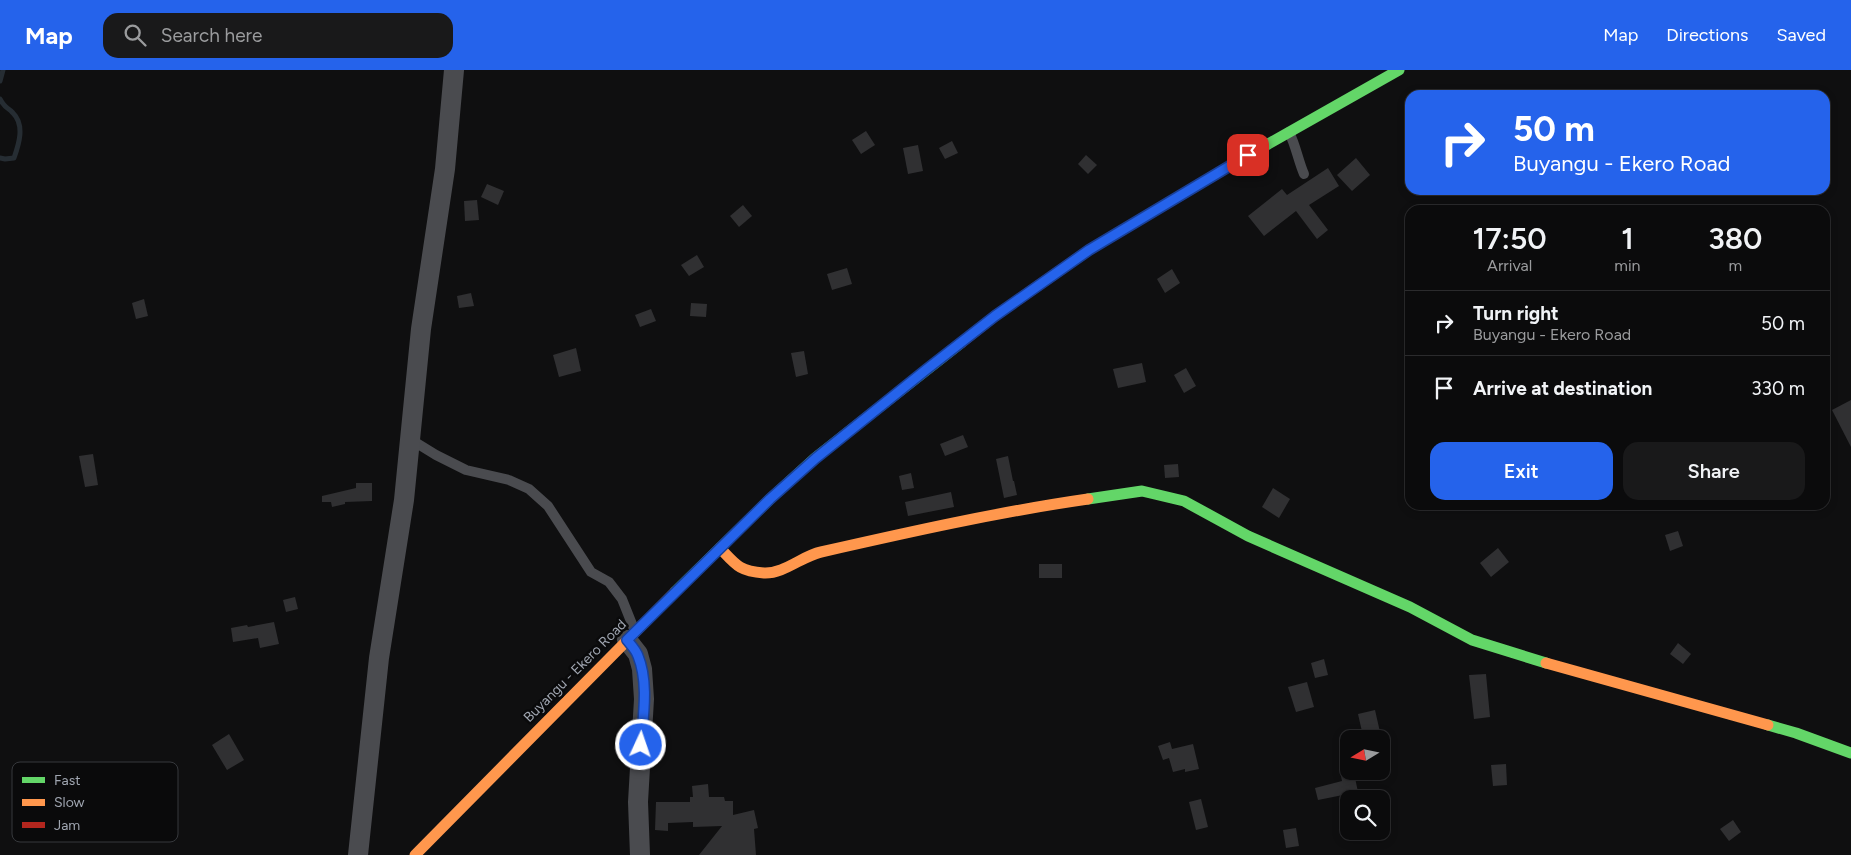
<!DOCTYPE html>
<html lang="en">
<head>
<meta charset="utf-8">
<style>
	:root { --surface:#0b0b0c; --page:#19191a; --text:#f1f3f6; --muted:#9a9b9d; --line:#2b2b2d; --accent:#2563eb }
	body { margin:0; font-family:Figtree,sans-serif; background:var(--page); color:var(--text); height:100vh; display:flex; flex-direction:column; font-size:19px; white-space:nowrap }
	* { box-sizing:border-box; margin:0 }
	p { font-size:16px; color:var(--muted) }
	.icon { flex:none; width:28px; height:28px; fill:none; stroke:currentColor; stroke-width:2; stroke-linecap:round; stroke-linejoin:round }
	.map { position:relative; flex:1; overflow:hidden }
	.details { position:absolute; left:1405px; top:135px; width:425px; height:305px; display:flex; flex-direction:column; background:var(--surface); border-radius:15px; box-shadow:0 2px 8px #0003,0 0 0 1px var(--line) }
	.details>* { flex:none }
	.hud { position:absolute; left:1405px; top:20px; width:425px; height:105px; border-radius:15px; box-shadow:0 2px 8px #0003,0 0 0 1px var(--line); background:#2563eb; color:#fff; overflow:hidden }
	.needle { width:32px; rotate:260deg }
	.tools { position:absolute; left:1340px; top:660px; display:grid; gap:10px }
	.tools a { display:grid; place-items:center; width:50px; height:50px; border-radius:10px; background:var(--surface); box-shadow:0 2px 8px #0003,0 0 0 1px var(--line); font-size:25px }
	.pin { position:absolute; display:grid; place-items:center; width:42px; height:42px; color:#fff; margin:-21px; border-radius:10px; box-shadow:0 2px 8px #0006 }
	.me { position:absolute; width:55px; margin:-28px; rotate:3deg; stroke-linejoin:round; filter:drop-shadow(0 0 4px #0008) }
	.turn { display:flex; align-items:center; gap:18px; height:105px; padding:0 25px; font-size:22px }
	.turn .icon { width:65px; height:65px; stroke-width:2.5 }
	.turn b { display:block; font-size:35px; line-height:42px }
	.eta { display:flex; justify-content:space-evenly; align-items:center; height:85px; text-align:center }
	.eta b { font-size:30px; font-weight:600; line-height:35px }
	.action { display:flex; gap:10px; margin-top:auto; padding:10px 25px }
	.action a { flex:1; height:58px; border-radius:15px; background:var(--accent); color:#fff; font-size:20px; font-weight:600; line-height:58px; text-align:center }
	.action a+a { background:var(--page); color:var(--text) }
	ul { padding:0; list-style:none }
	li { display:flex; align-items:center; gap:15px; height:65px; padding:0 25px; border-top:1px solid var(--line) }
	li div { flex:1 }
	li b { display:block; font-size:19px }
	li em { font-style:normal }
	header { display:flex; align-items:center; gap:30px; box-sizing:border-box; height:70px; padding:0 25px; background:var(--accent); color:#fff }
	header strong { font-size:24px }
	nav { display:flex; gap:28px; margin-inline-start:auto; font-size:18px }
	.search { width:350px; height:45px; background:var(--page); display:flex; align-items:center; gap:12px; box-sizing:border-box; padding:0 18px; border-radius:15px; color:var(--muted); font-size:19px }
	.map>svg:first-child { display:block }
</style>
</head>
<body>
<header>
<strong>Map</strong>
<div class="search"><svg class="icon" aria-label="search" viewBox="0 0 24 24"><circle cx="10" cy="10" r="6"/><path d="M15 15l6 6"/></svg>Search here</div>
<nav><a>Map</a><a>Directions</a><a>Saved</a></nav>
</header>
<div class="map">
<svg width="1851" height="785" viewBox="0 0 1851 785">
	<rect width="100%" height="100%" fill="#0f0f10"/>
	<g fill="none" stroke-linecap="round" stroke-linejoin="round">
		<g stroke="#262d33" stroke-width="5">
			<path d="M0 11 3 0"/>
			<path d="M0 29C6 40 7 36 13 43 25 55 19 74 14 88L5 89 0 88"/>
		</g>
	</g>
	<g fill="#303032">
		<path d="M866 61 875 75 861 84 852 70Z"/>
		<path d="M952 71 958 83 945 89 939 78Z"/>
		<path d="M918 75 923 101 908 104 903 78Z"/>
		<path d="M1086 85 1097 95 1088 104 1078 94Z"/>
		<path d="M1356 88 1370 105 1352 121 1337 105Z"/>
		<path d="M1328 98 1339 116 1309 135 1328 160 1317 169 1296 141 1264 166 1248 146 1282 119 1287 125Z"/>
		<path d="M487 114 504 121 498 135 481 127Z"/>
		<path d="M477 130 479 150 465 151 464 131Z"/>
		<path d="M743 135 752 146 739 157 730 146Z"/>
		<path d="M697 185 704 197 689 206 681 195Z"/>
		<path d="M847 198 852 214 832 220 827 204Z"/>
		<path d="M1172 199 1180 213 1165 223 1157 209Z"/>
		<path d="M471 223 474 236 459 238 457 226Z"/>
		<path d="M144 229 148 246 136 249 132 233Z"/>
		<path d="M691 233 707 234 706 247 690 246Z"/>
		<path d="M651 239 656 251 640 257 635 245Z"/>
		<path d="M576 278 581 301 559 307 553 285Z"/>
		<path d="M804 281 808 304 796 307 791 283Z"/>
		<path d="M1142 293 1146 312 1118 318 1113 299Z"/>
		<path d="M1186 298 1196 316 1184 323 1174 305Z"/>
		<path d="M1851 330V377L1832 340Z"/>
		<path d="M963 365 968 377 945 386 940 374Z"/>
		<path d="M93 384 98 415 85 417 79 386Z"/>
		<path d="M1008 386 1013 411H1014L1017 425 1004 428 996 389Z"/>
		<path d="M1178 394 1179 407 1165 408 1164 395Z"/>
		<path d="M911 403 914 418 902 420 899 406Z"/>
		<path d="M356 413H372V431L345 432V434L332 437 331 432H322V426L356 418Z"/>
		<path d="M1273 418 1290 429 1279 448 1262 437Z"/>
		<path d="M951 422 954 437 908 446 905 432Z"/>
		<path d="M1678 461 1683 476 1670 481 1665 465Z"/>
		<path d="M1498 478 1509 492 1491 507 1480 493Z"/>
		<rect x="1039" y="494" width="23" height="14"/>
		<path d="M295 527 298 539 286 542 283 530Z"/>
		<path d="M274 552 279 574 260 578 258 568 233 572 231 558 247 555 248 557Z"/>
		<path d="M1678 573 1691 584 1683 594 1670 584Z"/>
		<path d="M1324 589 1328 605 1315 608 1311 593Z"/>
		<path d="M1486 604 1490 647 1474 649 1469 605Z"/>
		<path d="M1307 612 1314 637 1296 642 1288 617Z"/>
		<path d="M1375 640 1380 662 1363 666 1358 644Z"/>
		<path d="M229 664 244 690 227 700 212 675Z"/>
		<path d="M1170 672 1172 679 1193 674 1199 699 1185 702V699L1173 702 1169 688 1163 690 1158 676Z"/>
		<path d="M1506 694 1507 715 1493 716 1491 695Z"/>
		<path d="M1354 703 1358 722 1318 730 1315 718 1342 711 1341 706Z"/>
		<path d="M708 714 709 727H724L725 731H733V745L754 740 758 758 754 759 756 785H699L722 756 693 757V752L668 753V761L655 760 656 732H690V727H693L692 716Z"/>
		<path d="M1201 729 1208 757 1196 760 1189 732Z"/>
		<path d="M1733 750 1741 762 1729 771 1720 759Z"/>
		<path d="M1296 758 1299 776 1286 778 1283 760Z"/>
	</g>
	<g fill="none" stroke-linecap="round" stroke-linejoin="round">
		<g stroke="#4a4b4f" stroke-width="10">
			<path d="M1289 62C1296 76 1298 90 1304 104"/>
			<path d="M410 369 436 385 466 400 509 410 529 419 548 436 591 502 609 512 622 529 634 559"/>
		</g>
		<g stroke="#4a4b4f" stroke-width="20">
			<path d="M627 570 638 584 642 599 644 629 638 732 640 785"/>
			<path d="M358 785 379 588 404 430 421 259 445 99 454 0"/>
		</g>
		<g stroke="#63d668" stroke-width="11">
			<path d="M1233 94 1399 0"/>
			<path d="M1088 429 1142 421 1184 431 1248 466 1410 537 1472 570 1546 593"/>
			<path d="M675 522 770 429 815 388 961 273"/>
			<path d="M1768 655 1796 663 1851 683"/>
		</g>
		<g stroke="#ff974d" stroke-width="11">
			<path d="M720 478C736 495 739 501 764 503 784 504 802 486 821 482 909 462 998 442 1088 429"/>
			<path d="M1546 593 1768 655"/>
			<path d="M415 785 675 522"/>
		</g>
		<path stroke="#b3261e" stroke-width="11" d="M961 273 995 246 1089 180 1233 94"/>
	</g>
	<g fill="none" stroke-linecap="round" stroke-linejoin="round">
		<defs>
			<path id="route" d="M641 675C643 647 649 613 638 586 636 580 631 575 627 570L770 429 816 388 927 299 995 246 1089 180 1248 85"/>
		</defs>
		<use href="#route" stroke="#184099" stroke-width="12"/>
		<use href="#route" stroke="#2563eb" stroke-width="9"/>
	</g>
	<g text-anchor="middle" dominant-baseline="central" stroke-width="5" stroke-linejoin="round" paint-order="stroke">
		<g font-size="14" fill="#a0a6b1" stroke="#0a0a0b">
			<text transform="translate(575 601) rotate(-45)">Buyangu - Ekero Road</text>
		</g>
	</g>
	<rect x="12" y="692" width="166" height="80" rx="8" fill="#0a0a0b" stroke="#37393d" stroke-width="1"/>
	<rect x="22" y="707" width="23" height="6" fill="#63d668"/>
	<rect x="22" y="729" width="23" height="7" fill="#ff974d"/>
	<rect x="22" y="752" width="23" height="6" fill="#b3261e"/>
	<g font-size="14" fill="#a0a6b1">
		<text x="54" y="715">Fast</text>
		<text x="54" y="737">Slow</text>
		<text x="54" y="760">Jam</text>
	</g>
</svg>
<div class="tools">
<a><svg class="needle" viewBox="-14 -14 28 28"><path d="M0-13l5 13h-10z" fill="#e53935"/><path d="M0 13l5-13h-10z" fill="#9a9b9d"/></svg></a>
<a><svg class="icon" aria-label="search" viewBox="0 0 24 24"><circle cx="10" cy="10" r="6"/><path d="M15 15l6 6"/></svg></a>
</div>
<div class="pin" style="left:1248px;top:85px;background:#d93025"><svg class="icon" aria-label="arrive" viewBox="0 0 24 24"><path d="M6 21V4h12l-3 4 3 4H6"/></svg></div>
<svg class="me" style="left:641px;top:675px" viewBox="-20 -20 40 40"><circle r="17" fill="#2563eb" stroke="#fff" stroke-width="3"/><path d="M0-11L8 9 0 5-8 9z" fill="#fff"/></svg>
<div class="hud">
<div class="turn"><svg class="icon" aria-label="right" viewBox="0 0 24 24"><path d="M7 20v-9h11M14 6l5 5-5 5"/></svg><div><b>50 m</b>Buyangu - Ekero Road</div></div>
</div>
<section class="details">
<div class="eta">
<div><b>17:50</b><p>Arrival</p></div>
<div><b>1</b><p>min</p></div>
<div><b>380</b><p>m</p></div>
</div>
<ul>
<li><svg class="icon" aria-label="right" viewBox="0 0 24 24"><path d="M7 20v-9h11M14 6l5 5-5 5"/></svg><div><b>Turn right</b><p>Buyangu - Ekero Road</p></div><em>50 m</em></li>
<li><svg class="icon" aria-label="arrive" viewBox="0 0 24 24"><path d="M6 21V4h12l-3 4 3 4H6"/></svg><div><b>Arrive at destination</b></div><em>330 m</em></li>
</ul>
<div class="action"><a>Exit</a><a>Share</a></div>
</section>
</div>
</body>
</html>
